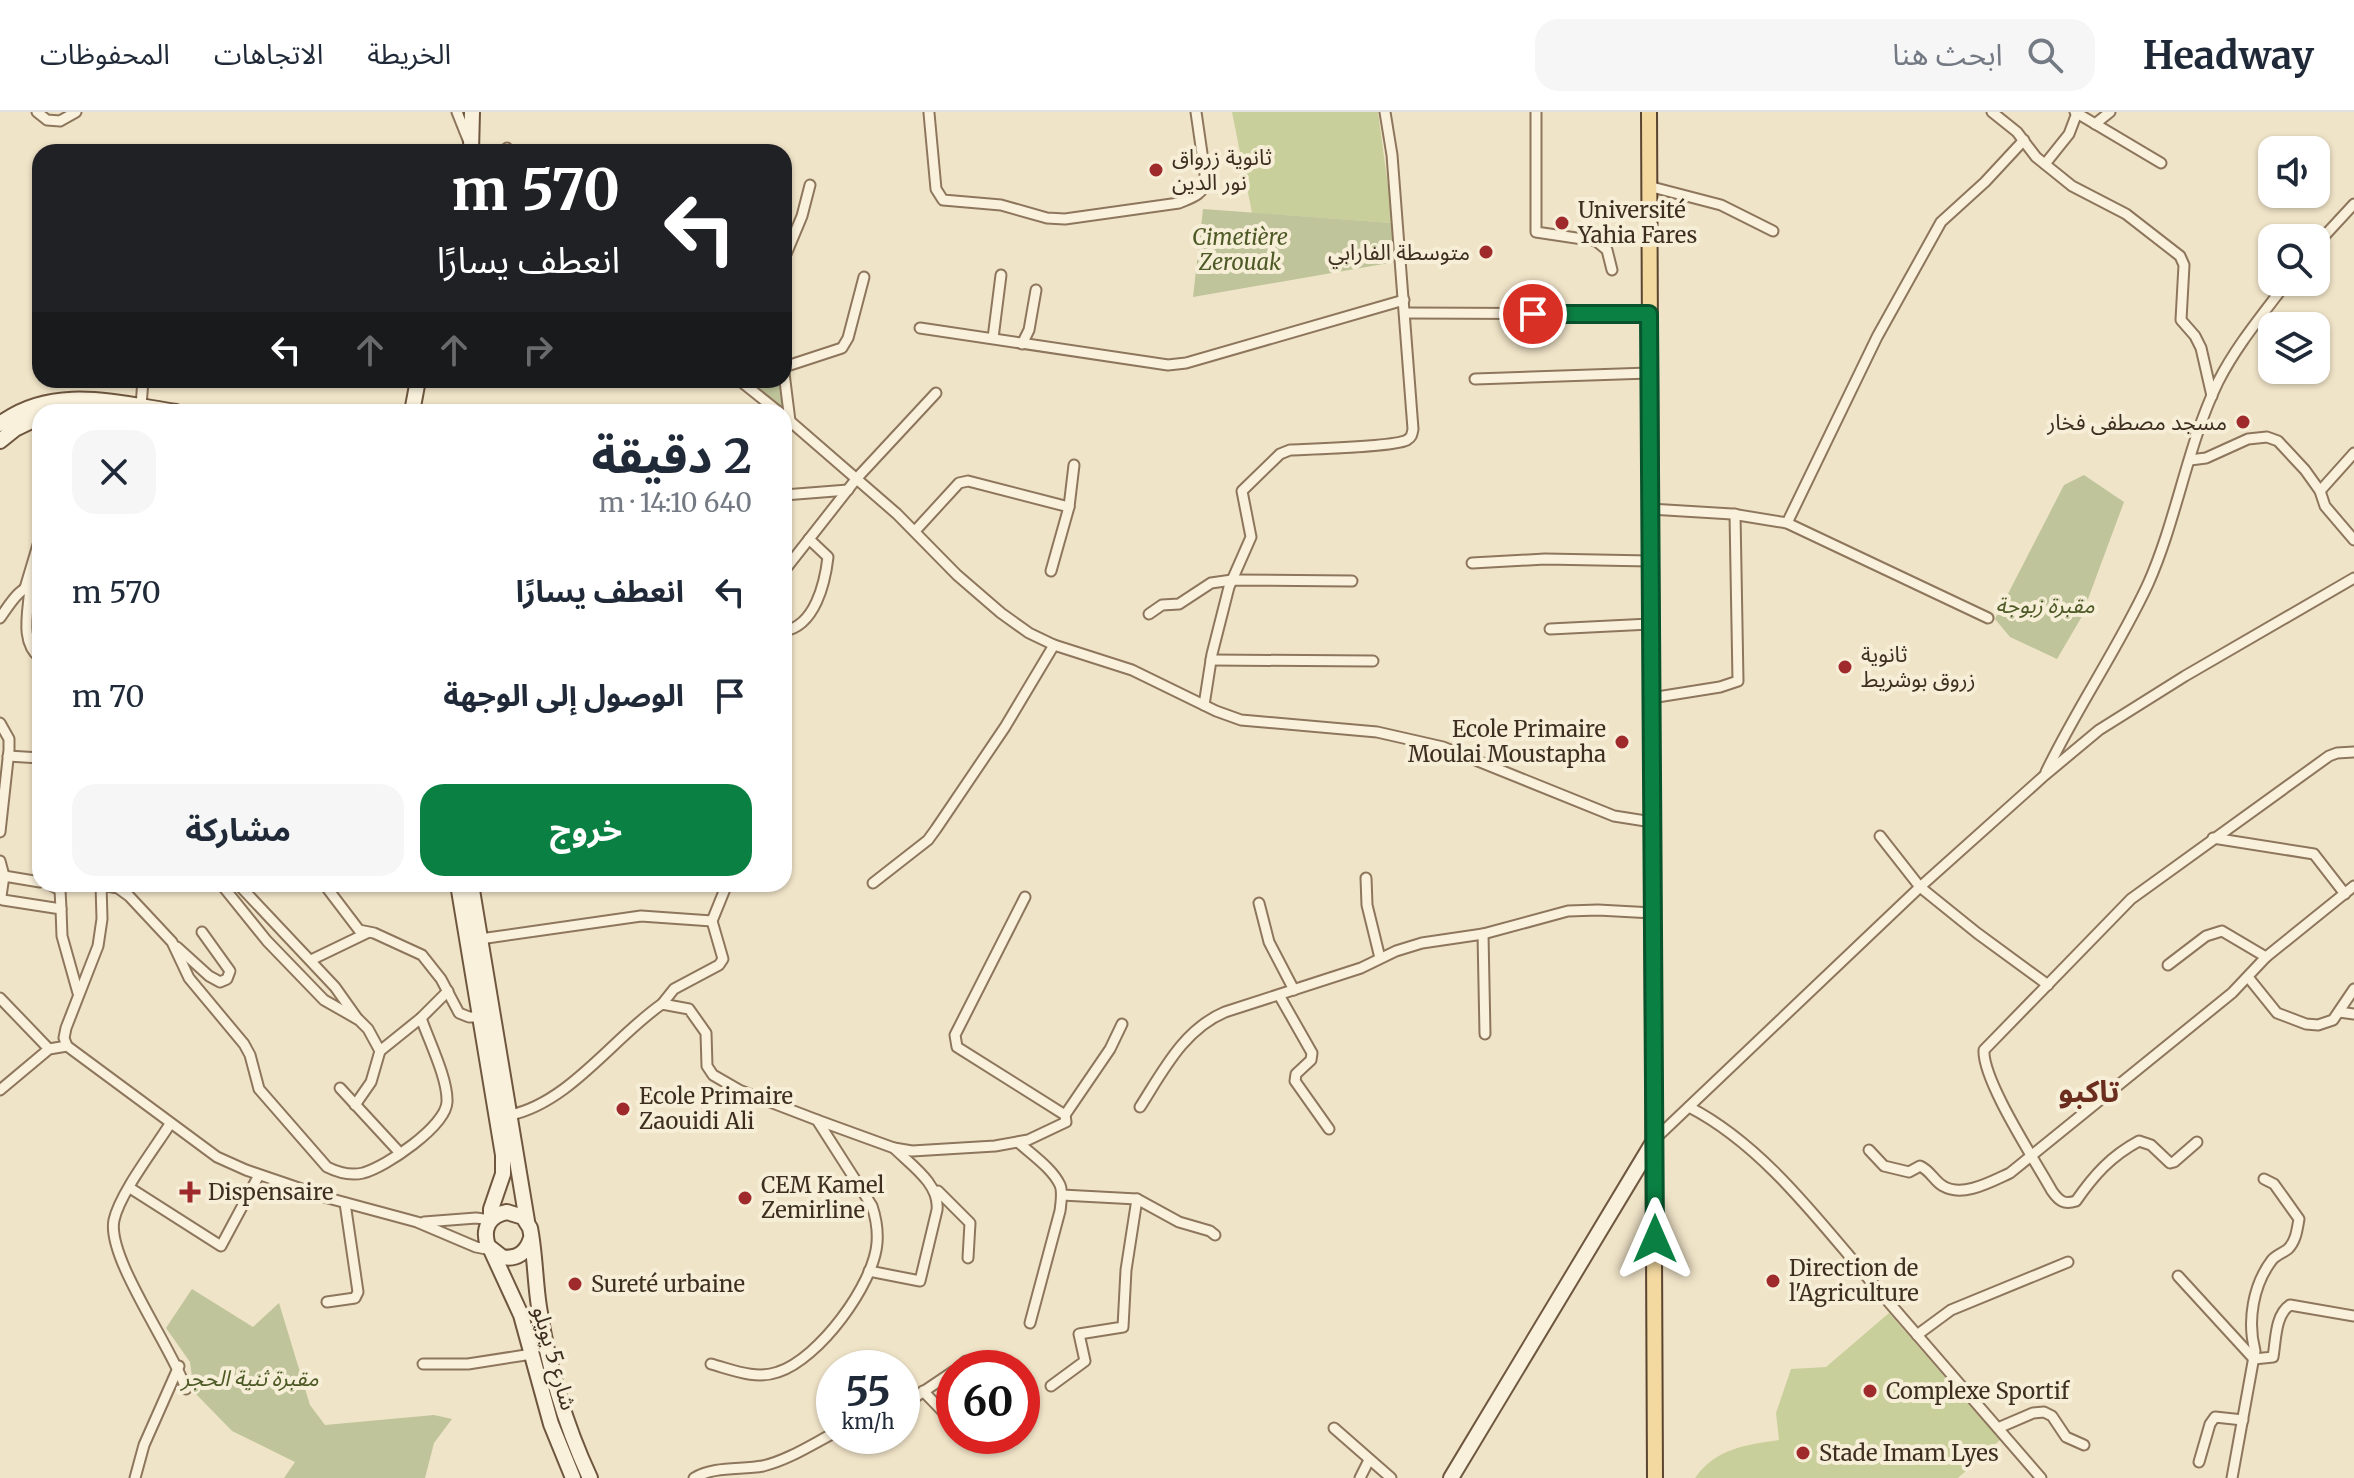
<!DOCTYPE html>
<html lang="ar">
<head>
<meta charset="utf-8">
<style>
	:root { --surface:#fff; --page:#f6f6f7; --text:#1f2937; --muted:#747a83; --line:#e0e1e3; --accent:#0b8043 }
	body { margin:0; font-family:Merriweather,"Noto Sans Arabic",serif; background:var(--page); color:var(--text); direction:rtl; height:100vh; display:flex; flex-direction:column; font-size:30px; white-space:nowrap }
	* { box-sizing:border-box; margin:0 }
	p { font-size:26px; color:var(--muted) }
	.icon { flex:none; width:44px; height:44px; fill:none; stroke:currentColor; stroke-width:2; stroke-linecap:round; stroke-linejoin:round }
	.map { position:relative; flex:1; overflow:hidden; direction:ltr }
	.sheet { position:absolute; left:32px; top:292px; width:760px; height:488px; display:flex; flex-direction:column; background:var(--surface); border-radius:24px; box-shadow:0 2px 6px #0004; direction:rtl }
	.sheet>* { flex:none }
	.banner { position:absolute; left:32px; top:32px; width:760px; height:244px; border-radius:24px; box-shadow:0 2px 6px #0004; direction:rtl; background:#202124; color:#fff; overflow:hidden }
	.buttons { position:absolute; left:2258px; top:24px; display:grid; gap:16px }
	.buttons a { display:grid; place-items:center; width:72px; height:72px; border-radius:16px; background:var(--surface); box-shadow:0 2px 6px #0004; font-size:40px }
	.speed { position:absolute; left:816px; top:1238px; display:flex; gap:16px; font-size:40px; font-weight:700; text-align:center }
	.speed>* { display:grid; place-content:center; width:104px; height:104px; border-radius:50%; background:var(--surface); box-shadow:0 2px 6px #0004; line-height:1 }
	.speed small { font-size:20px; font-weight:400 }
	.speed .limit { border:12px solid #d22; background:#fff; color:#111 }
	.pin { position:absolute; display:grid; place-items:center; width:68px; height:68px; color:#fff; margin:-34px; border:4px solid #fff; border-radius:50%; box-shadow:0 2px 8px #0007 }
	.me { position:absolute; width:88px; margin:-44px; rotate:0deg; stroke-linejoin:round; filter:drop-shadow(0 0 6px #0008) }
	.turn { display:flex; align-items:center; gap:28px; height:168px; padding:0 40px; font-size:36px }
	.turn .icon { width:104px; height:104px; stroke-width:2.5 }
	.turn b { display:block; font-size:56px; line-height:68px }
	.lanes { display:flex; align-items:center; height:76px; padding:0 40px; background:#0003; justify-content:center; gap:40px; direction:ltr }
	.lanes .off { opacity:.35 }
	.round { display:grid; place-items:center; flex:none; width:84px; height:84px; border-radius:24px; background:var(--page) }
	.headline { display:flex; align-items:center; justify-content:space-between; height:136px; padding:0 40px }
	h1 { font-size:48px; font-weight:700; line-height:60px }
	.primary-button { display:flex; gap:16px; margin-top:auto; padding:16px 40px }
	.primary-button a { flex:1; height:92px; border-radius:24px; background:var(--accent); color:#fff; font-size:32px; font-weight:700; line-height:92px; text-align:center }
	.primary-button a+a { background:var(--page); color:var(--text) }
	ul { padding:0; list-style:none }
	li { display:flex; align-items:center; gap:24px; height:104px; padding:0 40px }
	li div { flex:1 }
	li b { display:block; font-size:30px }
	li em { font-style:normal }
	header { display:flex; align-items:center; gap:48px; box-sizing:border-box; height:112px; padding:0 40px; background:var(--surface); border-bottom:2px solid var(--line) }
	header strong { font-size:38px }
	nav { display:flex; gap:44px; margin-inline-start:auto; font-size:28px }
	.search { width:560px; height:72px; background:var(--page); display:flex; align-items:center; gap:20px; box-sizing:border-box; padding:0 28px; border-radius:24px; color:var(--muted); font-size:30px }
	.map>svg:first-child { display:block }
</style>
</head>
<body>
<header>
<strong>Headway</strong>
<div class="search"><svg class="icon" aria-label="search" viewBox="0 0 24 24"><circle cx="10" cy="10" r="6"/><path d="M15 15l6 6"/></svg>ابحث هنا</div>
<nav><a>الخريطة</a><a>الاتجاهات</a><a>المحفوظات</a></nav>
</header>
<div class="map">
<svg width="2354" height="1366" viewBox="0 0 2354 1366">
	<rect width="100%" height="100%" fill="#f0e4c8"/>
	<g fill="#c9cf9b">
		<path d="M1232 0H1378L1393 111 1252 101Z"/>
		<path d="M1889 1201 2000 1328 1958 1366H1695C1716 1336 1746 1333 1779 1328L1776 1301 1791 1257 1826 1255Z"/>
	</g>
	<g fill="#bfc49a">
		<path d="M1203 97 1393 111 1395 150 1193 185Z"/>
		<path d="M746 268H781L784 292 781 295Z"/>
		<path d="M2084 363 2124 390 2081 506 2057 547 2010 525 1995 507 2064 373Z"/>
		<path d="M192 1177 253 1215 279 1191 310 1293 325 1313 434 1303 452 1307 434 1331 425 1366H284L295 1350 232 1319 194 1280 190 1250 166 1216Z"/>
	</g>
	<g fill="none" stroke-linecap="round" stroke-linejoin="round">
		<defs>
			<g id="street">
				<path d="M37 0 47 8 60 9 76 0"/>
				<path d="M457 0 469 30"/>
				<path d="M1536 0V120L1596 129 1607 138 1612 158"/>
				<path d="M1992 0 2017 20 2036 45 2072 74 2126 102 2180 144 2184 153 2181 208 2195 224 2201 236 2212 284"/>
				<path d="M2075 0 2161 51"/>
				<path d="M929 1 936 77 943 88 1001 93 1047 106 1065 107 1179 91C1191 86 1203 83 1206 69L1196 0"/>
				<path d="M2095 12 2110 0"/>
				<path d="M503 40 507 36"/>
				<path d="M607 40H608"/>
				<path d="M2045 52 2069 22 2077 1"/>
				<path d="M1648 74 1721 93 1773 119"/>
				<path d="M2316 133 2354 92"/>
				<path d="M784 147 802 104 810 73"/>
				<path d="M1405 201 1649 202"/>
				<path d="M920 216 1168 253 1186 251 1404 188"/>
				<path d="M993 226 1001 163"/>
				<path d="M1022 232 1029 218 1036 178"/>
				<path d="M784 255 842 236 848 226 864 165"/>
				<path d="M784 261 790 309"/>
				<path d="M1475 267 1649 261"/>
				<path d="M739 268 779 300"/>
				<path d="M141 294 143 268"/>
				<path d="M784 304 897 402 957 463 1001 501 1029 521 1054 533 1132 558 1216 599 1241 608 1377 620 1443 635 1614 704 1652 710"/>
				<path d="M2190 348 2206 346 2248 327 2267 325 2278 329 2305 358 2320 379 2325 394 2354 428"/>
				<path d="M2320 379 2354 341"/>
				<path d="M784 383 848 378"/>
				<path d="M1650 397 1732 402 1787 411 1988 506"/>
				<path d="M1787 411 1877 225 1941 110 1985 70 2024 28"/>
				<path d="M915 419 959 371 968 369 1069 395"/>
				<path d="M1472 451 1545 447 1650 449"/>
				<path d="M784 459 857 366 936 281"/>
				<path d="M1051 459 1069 395 1074 353"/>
				<path d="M30 474C29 498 19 529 40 546"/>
				<path d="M25 476 40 426"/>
				<path d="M1149 502 1162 493 1179 492 1211 471 1232 468 1352 469"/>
				<path d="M0 506C10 492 21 471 40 473"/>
				<path d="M1550 517 1650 512"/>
				<path d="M784 519C815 514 825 471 828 445L809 427"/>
				<path d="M1211 548 1373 549"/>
				<path d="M1651 586 1720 575 1738 569 1735 402"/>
				<path d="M1204 593 1212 542 1229 475 1251 425 1242 379 1280 342 1290 338C1310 337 1394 335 1407 328 1412 325 1412 322 1413 317L1392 43 1385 0"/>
				<path d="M0 611 9 627V638L0 720"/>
				<path d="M8 644 40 646"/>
				<path d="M2046 660C2077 595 2118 537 2148 472 2177 407 2187 334 2218 270 2236 234 2263 202 2287 170"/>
				<path d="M1880 724 1920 775 1977 821 2048 873"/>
				<path d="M2213 726 2314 742 2345 782"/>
				<path d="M0 749 4 764 1 784 3 788 61 797 62 824 78 881"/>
				<path d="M4 764 40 770"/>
				<path d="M1366 766 1367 793 1380 846"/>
				<path d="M873 771 928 728 936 717 1005 615 1054 533"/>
				<path d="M49 772 60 778 61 797"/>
				<path d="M221 772 267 829 324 888 359 908 368 917 380 939 421 906 448 879"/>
				<path d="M238 772 335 875 357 906"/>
				<path d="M324 772 359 818 374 821 422 843 441 867 459 901 469 905H479"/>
				<path d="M101 773 118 776 129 784 172 830 189 866 244 932 250 943 259 977 327 1055C339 1061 350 1064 363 1061 386 1055 446 1014 447 990 448 967 429 929 421 906"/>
				<path d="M1259 791 1269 830 1294 878"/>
				<path d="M1483 822 1485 922"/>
				<path d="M480 827 641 804 712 809"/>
				<path d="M177 835 209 864 220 870 227 867 230 859 202 820"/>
				<path d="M311 848 367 821"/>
				<path d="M2168 853 2206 824 2222 819 2266 845"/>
				<path d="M2248 865 2277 901 2306 912 2318 913 2333 908 2354 877"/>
				<path d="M1279 883 1312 941 1311 948 1296 962 1295 969 1329 1017"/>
				<path d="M0 886 49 937"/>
				<path d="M662 892 674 877 719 853 723 847 712 809 727 772"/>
				<path d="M2339 900 2354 902"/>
				<path d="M67 934 217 1045 246 1058 328 1086 417 1110 476 1135 491 1138"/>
				<path d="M340 976 400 1041"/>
				<path d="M0 978 49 937 67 934 64 926 66 916 98 834 102 807 101 772"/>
				<path d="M355 993 371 970 380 939"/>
				<path d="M1140 995C1163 959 1184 917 1225 900L1361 856 1396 839 1422 831 1483 822 1568 799 1598 798 1653 801"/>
				<path d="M1689 995C1763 1033 1819 1109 1873 1172 1929 1237 1985 1301 2041 1366"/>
				<path d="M510 1003C569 991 614 925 662 892L689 897 706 921 707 954 713 963 739 978 817 1008 872 1094C876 1106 878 1118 877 1131 874 1172 819 1247 778 1260 756 1268 733 1258 711 1252"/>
				<path d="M1065 1003 1110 937 1122 912"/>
				<path d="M817 1008 894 1036 912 1039 995 1034 1028 1028 1066 1010 1065 1003 957 935 955 923 1025 785"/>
				<path d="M170 1012C155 1036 120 1081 114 1108 106 1145 173 1237 186 1277"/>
				<path d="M1655 1027 1920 775 2045 663 2099 618 2185 564 2354 466"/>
				<path d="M1018 1030C1031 1042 1052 1056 1060 1073 1063 1080 1061 1091 1060 1099L1030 1211"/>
				<path d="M2197 1030 2174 1050 2170 1051 2151 1033 2139 1029C2111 1044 2094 1063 2076 1089 2064 1093 2059 1089 2052 1079 2036 1050 1982 968 1984 938L2131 787 2329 644 2337 641 2354 640"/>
				<path d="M1869 1038 1884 1054 1909 1060 1920 1054C1931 1059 1934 1069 1943 1074 1963 1086 1992 1069 2010 1061L2232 881 2266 845 2354 774"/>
				<path d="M130 1076 221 1134 259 1063"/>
				<path d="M938 1079 970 1111 968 1146"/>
				<path d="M1062 1083 1137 1087 1179 1110 1210 1119 1215 1123"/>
				<path d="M424 1110 476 1106 491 1108"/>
				<path d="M869 1159 920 1169 937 1098C940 1072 911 1053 894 1036"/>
				<path d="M2178 1164 2254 1247 2273 1245C2276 1228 2275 1203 2290 1193L2354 1204"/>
				<path d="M327 1190 355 1186 358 1180 345 1091"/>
				<path d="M1917 1223 1951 1198 2068 1150"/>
				<path d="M423 1252H468L532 1242"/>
				<path d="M958 1256 966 1249"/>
				<path d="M1051 1274 1085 1249 1079 1222 1123 1215 1126 1158 1137 1087"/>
				<path d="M923 1279 954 1311"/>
				<path d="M902 1294 954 1259"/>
				<path d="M1334 1316 1391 1366"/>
				<path d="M1998 1316 2033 1301 2044 1300 2052 1304 2066 1325 2084 1333"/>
				<path d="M966 1324 976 1334"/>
				<path d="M2199 1350 2210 1312 2215 1305 2243 1308"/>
				<path d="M135 1366 144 1333 179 1254"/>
				<path d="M694 1366C714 1354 740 1358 763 1354 788 1348 811 1333 834 1321"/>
				<path d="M1360 1366 1369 1348"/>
				<path d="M2232 1366 2255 1239C2247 1209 2253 1173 2272 1148 2276 1143 2283 1141 2288 1137 2296 1129 2297 1118 2299 1107L2274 1072 2264 1067"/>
			</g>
			<g id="secondary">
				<path d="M471 40 472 0"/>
				<path d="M59 300H95"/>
				<path d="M412 300 418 268"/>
				<path d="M0 312C53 272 116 291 176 300"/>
				<path d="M0 329 15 317 40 305"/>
				<path d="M458 772 503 1043V1062L491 1097V1107"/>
				<path d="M471 772 527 1109"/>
				<path d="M531 1126C527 1140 517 1148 502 1145L488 1134C482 1117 489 1103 507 1100L523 1105 530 1116C535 1141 535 1169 539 1195 548 1255 565 1312 590 1366"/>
				<path d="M492 1140 521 1203 551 1312 573 1366"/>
				<path d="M1451 1366 1655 1027"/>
			</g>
			<path id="primary" d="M1649 0 1655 1366"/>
		</defs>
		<use href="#street" stroke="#8d765c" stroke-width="13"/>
		<use href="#secondary" stroke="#6f573f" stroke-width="18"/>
		<use href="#primary" stroke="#5b4430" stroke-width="18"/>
		<use href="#street" stroke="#faf1dc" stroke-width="9"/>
		<use href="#secondary" stroke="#faf1dc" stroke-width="14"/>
		<use href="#primary" stroke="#f3d9a0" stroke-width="14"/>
	</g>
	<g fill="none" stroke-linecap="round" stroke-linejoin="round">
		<defs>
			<path id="route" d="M1533 202H1649L1655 1127"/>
		</defs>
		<use href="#route" stroke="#07532c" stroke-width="20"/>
		<use href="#route" stroke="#0b8043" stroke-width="14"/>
	</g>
	<g fill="#9e2a2b" stroke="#f7eed8" stroke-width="3">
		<circle cx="1156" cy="58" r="8"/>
		<circle cx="1562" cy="111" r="8"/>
		<circle cx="1486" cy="140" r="8"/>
		<circle cx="2243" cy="310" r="8"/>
		<circle cx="1845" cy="555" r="8"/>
		<circle cx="1622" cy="630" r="8"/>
		<circle cx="623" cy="997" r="8"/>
		<path d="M186 1068h8v8h8v8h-8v8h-8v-8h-8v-8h8z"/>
		<circle cx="745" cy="1086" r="8"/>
		<circle cx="1773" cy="1169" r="8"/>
		<circle cx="575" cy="1172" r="8"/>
		<circle cx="1870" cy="1279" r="8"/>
		<circle cx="1803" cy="1341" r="8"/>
	</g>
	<g text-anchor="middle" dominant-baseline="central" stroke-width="8" stroke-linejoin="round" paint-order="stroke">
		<g font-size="22" fill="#3d2e20" stroke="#f7eed8" text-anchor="start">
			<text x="1172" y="45">ثانوية زرواق<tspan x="1172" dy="25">نور الدين</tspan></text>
			<text x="1578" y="98">Université<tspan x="1578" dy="25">Yahia Fares</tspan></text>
			<text x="1470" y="140" text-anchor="end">متوسطة الفارابي</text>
			<text x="2227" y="310" text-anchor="end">مسجد مصطفى فخار</text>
			<text x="1861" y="542">ثانوية<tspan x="1861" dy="25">زروق بوشريط</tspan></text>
			<text x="1606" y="617" text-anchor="end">Ecole Primaire<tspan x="1606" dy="25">Moulai Moustapha</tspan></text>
			<text x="639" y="984">Ecole Primaire<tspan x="639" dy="25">Zaouidi Ali</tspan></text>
			<text x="761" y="1073">CEM Kamel<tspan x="761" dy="25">Zemirline</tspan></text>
			<text x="208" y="1080">Dispensaire</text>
			<text x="1789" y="1156">Direction de<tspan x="1789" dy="25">l'Agriculture</tspan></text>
			<text x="591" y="1172">Sureté urbaine</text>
			<text x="1886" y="1279">Complexe Sportif</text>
			<text x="1819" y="1341">Stade Imam Lyes</text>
		</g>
		<g font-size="22" font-style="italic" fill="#4d5a26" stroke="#f7eed8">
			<text x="1240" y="125">Cimetière<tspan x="1240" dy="25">Zerouak</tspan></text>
			<text x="2045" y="493">مقبرة زبوجة</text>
			<text x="250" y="1266">مقبرة ثنية الحجر</text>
		</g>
		<g font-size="22" fill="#3d2e20" stroke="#f7eed8">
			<text transform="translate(555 1246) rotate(74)">شارع 5 يويلو</text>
		</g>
		<g font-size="30" font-weight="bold" fill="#6b2e1e" stroke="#f7eed8">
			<text x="2089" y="979">تاكبو</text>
		</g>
	</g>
</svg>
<div class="buttons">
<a><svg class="icon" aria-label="sound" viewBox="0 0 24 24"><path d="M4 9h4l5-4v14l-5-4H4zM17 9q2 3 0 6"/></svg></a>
<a><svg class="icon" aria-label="search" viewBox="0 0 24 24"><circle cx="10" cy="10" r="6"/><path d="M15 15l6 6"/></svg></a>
<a><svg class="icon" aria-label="layers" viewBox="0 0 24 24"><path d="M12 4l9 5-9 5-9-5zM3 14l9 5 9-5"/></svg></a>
</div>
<div class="speed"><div>55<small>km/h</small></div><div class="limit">60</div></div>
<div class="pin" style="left:1533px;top:202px;background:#d93025"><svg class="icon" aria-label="arrive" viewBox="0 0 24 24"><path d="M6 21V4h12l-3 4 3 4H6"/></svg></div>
<svg class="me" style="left:1655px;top:1127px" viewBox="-20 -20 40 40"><path d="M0-17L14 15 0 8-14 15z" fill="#0b8043" stroke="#fff" stroke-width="4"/></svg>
<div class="banner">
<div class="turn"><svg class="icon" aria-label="left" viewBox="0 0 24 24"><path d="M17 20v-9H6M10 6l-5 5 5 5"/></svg><div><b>570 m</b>انعطف يسارًا</div></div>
<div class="lanes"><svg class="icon" aria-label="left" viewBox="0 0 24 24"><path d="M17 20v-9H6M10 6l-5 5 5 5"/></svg><svg class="icon off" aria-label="ahead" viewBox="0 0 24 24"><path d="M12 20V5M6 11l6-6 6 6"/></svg><svg class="icon off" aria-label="ahead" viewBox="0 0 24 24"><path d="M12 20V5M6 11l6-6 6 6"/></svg><svg class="icon off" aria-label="right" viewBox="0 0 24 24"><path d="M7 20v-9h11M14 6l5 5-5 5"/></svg></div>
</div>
<section class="sheet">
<div class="headline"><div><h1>2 دقيقة</h1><p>640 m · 14:10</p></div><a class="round"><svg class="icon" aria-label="close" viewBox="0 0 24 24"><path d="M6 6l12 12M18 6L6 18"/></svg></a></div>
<ul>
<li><svg class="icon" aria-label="left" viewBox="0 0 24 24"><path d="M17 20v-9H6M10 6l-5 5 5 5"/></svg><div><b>انعطف يسارًا</b></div><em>570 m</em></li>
<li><svg class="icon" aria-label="arrive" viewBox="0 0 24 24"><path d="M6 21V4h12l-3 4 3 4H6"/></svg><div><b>الوصول إلى الوجهة</b></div><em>70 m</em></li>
</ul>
<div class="primary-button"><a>خروج</a><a>مشاركة</a></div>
</section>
</div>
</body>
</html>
